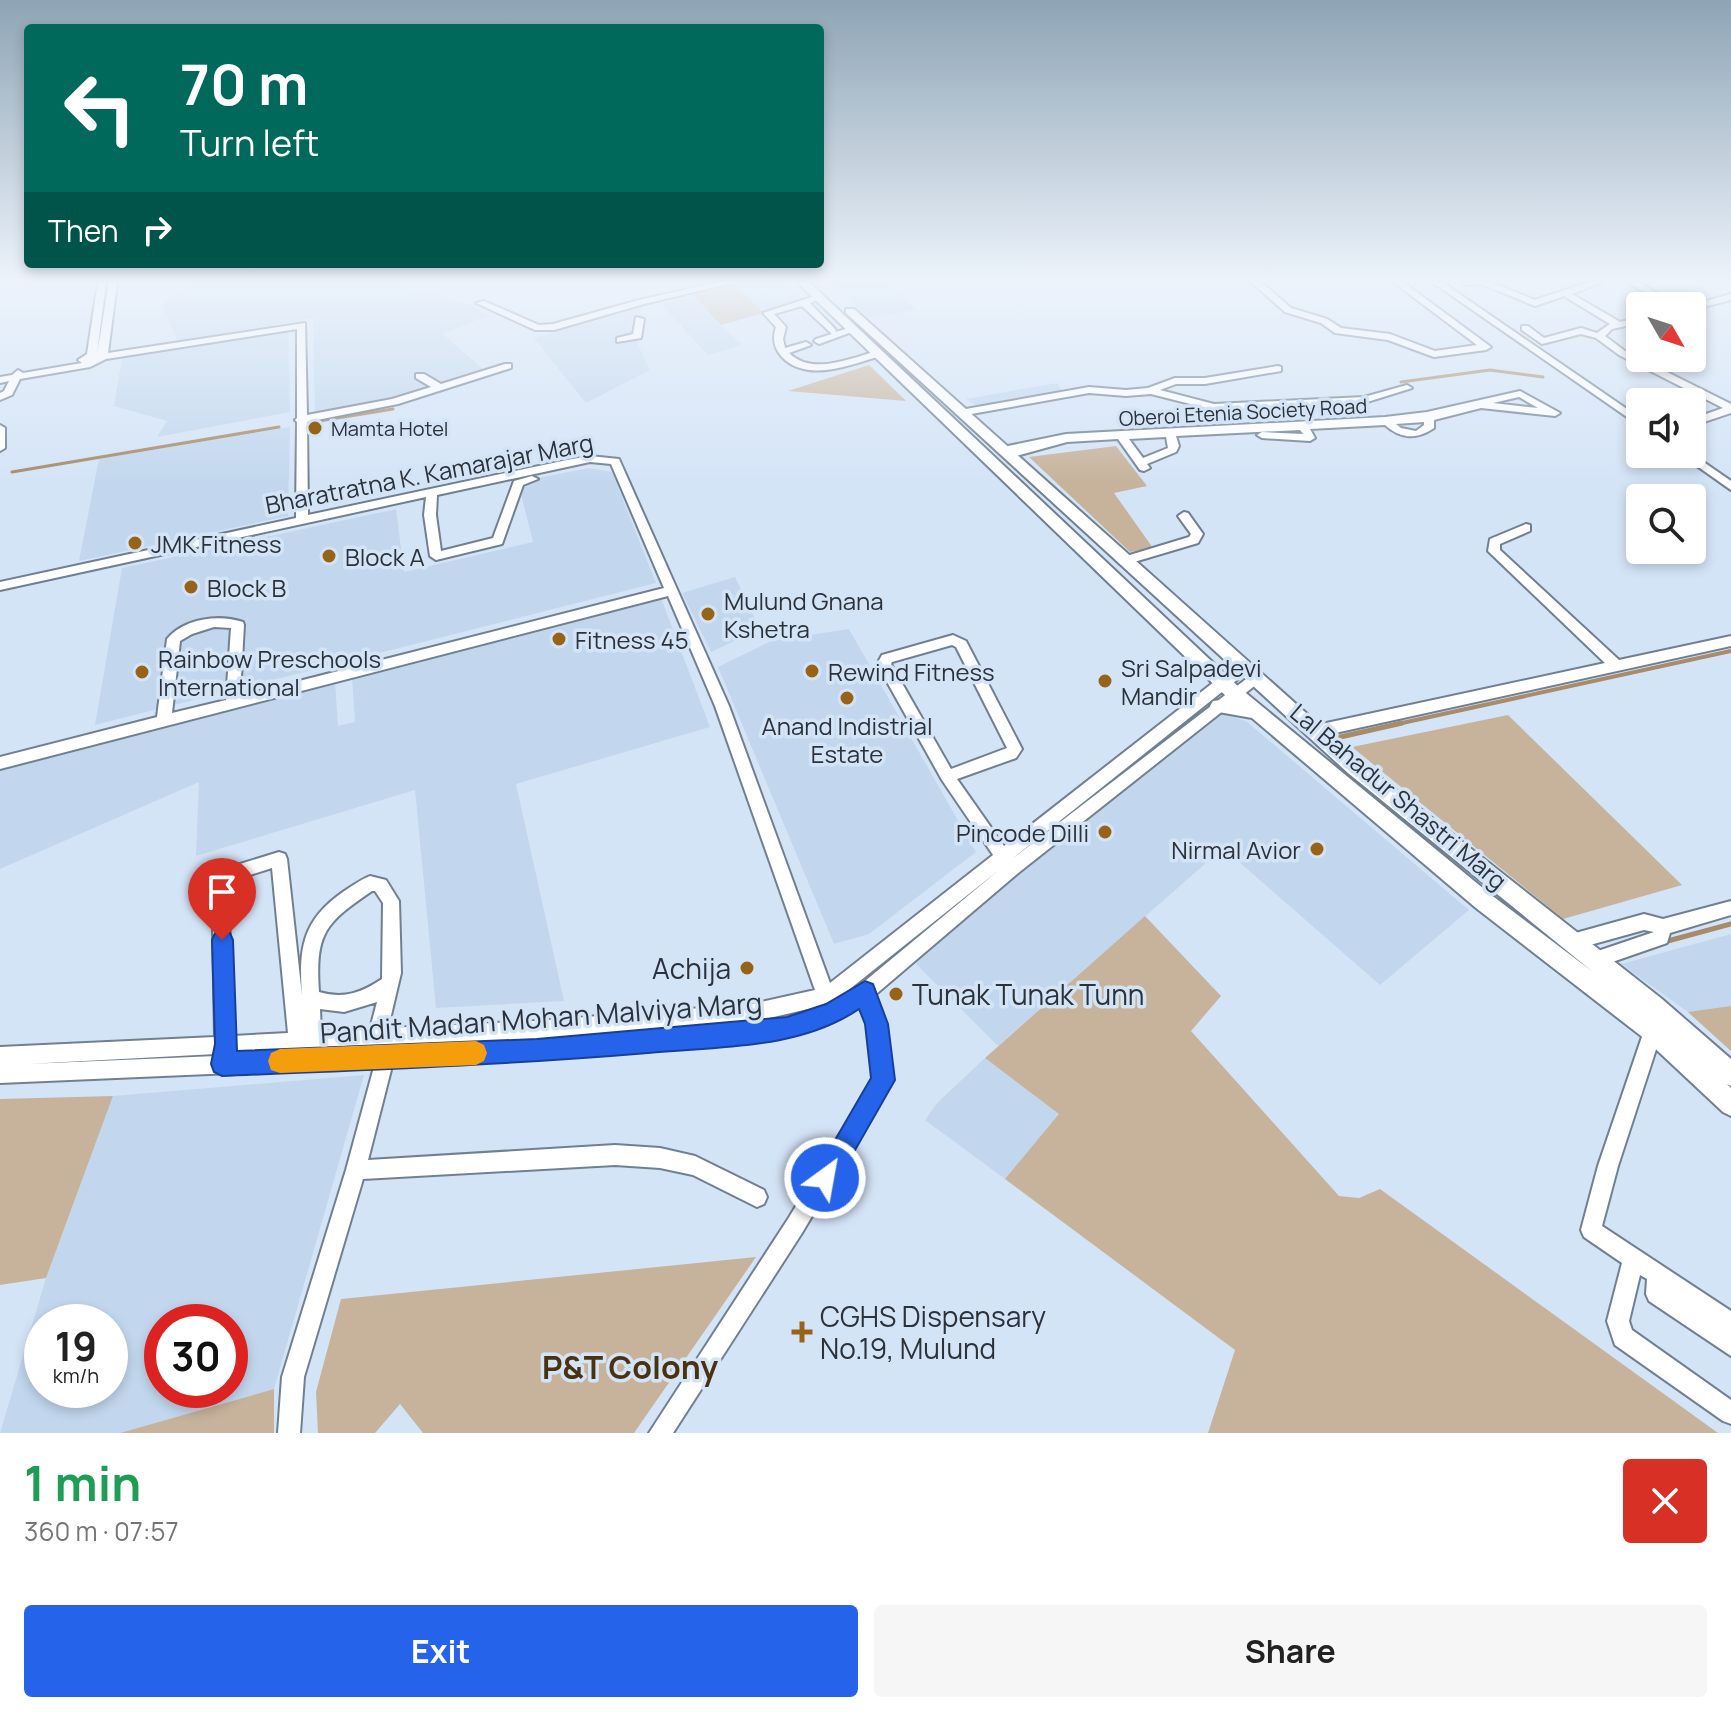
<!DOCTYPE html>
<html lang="en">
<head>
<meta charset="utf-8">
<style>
	:root { --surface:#fff; --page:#f6f6f6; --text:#222; --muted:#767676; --accent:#2563eb }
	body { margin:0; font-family:Manrope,sans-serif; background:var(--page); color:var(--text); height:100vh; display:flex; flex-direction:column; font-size:30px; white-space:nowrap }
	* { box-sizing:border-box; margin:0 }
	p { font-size:26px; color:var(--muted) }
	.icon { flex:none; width:44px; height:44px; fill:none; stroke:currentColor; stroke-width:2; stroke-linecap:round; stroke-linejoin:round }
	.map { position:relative; height:1433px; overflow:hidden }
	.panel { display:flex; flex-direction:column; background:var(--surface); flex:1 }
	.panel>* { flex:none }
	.top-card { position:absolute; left:24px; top:24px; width:800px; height:244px; border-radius:8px; box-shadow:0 4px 12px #0003; background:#00695c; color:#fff; overflow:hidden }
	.needle { width:52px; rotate:129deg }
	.buttons { position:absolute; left:1626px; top:292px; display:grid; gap:16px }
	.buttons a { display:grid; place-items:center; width:80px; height:80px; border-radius:8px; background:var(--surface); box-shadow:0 4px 12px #0003; font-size:40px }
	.speed { position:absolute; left:24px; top:1304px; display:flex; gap:16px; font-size:40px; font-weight:700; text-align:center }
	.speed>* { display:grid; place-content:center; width:104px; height:104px; border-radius:50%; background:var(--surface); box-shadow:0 4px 12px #0003; line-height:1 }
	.speed small { font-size:20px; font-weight:400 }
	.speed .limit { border:12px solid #d22; background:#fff; color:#111 }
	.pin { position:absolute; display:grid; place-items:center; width:68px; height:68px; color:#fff; margin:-82px -34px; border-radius:50% 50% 50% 0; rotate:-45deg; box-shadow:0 0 8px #0007 }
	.pin .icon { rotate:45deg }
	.me { position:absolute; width:88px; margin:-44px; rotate:32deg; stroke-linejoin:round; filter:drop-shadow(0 0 6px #0008) }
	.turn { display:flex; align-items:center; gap:28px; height:168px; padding:0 24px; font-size:36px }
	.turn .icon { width:104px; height:104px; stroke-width:2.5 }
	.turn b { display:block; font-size:56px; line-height:68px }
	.then { display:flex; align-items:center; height:76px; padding:0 24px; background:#0003; gap:16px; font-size:30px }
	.round { display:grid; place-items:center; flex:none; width:84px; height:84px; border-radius:8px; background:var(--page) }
	.headline { display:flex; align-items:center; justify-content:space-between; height:136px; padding:0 24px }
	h1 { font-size:48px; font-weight:700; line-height:60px; color:#1e9e55 }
	.primary-button { display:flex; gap:16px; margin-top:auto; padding:16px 24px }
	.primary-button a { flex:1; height:92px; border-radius:8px; background:var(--accent); color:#fff; font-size:32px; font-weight:700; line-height:92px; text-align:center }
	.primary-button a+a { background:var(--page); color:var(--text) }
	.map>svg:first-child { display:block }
</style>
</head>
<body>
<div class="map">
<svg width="1731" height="1433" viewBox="0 0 1731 1433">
	<rect width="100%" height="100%" fill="#d4e4f7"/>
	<g fill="#c2d7ee" fill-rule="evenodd">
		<path d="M193 282H394L473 306 487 316 443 334 486 372 400 398 315 414 313 318 178 342 162 304Z"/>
		<path d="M740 282H785L804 301 764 313 734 284Z"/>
		<path d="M829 282H889L916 310 867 318Z"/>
		<path d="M693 295 721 325 742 345 708 355 661 304Z"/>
		<path d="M641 308 630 328 650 370 586 403 534 338Z"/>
		<path d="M288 330 290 412 157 437 167 421 114 406 122 358Z"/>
		<path d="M1057 383 1063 391 976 406 966 399Z"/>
		<path d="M290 427 288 516 79 561 99 459Z"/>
		<path d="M589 468 612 472 656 583 95 725 122 568 396 509 404 572 533 542 518 482Z"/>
		<path d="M735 577 760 629 711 652 682 593Z"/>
		<path d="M661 598 710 727 516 784 564 1001 436 1008 415 790 196 856 199 782 0 869V770L335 681 338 726 355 722 352 677Z"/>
		<path d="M849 629 976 852 869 934 834 944 718 667 771 641Z"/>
		<path d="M1218 712 1246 721 1469 910 1380 985 1223 848 998 1046 911 959Z"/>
		<path d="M1731 934V1051L1688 1012 1621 964Z"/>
		<path d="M985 1058 1060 1114 1005 1179 925 1120 938 1102Z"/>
		<path d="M364 1075 274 1389 120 1433H0L46 1278 113 1096ZM42 1322H110V1390H42ZM162 1322H230V1390H162Z"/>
	</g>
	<g fill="#c7b39c">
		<path d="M734 284 764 313 721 325 693 295Z"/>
		<path d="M869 365 906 401 788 391Z"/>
		<path d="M1116 446 1147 486 1114 493 1153 548 1130 552 1029 457Z"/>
		<path d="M1508 715 1682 885 1563 919 1352 747Z"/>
		<path d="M1145 916 1221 996 1191 1031 1339 1196 1359 1198 1380 1189 1718 1433H1208L1235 1350 1005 1179 1059 1114 985 1058Z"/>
		<path d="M1731 1006V1051L1688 1012Z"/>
		<path d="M113 1096 46 1278 0 1285V1099Z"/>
		<path d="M756 1257 634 1433H423L400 1404 375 1433H318L316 1392 341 1299Z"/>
		<path d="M274 1389V1433H120Z"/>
	</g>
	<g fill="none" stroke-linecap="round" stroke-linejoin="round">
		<g stroke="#a88b68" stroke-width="3">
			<path d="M1401 382 1490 370 1543 377"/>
			<path d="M313 422 393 409"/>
			<path d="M12 472 279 427"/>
		</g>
		<path stroke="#a88b68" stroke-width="4" d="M1393 725 1731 651"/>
		<g stroke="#a88b68" stroke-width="5">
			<path d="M1336 738 1402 723"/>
			<path d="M1664 942 1731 924"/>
		</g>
		<defs>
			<g id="minor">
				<path d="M98 282H106L97 354 109 282H117L108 353 305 323 307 415 392 399 431 387 416 378V374H424L441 384 505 364H511V368L398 404 307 422 308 515 567 460 590 456 619 459 729 706 830 983 993 855 942 780 877 664 882 655 953 635 966 641 1022 749 1016 758 957 779 1004 846 1237 664H1247L1249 668 1247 672 1012 859 1250 676 1255 675 1262 680 1017 874 875 995 885 1024 892 1080 889 1086 802 1233 673 1433H649L788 1219 874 1078 867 1024 861 1005C801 1047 725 1043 655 1050 567 1057 480 1062 392 1066L368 1160 615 1145 660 1148 695 1156 764 1190 767 1197 764 1204 757 1207 693 1175 660 1168 615 1165 363 1179 304 1377 300 1433H278L282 1377 346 1170 374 1067 0 1083V1047L215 1037 212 877 214 872 279 852 285 854 287 859 302 996C299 950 301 921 343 892 352 886 360 880 370 876L386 880 399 901 401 973 388 1028 535 1021 752 1004 815 990 715 706 668 596 0 769V757L157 717 167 639C184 618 219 614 243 622L244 625 240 696 664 588 611 464 590 462 437 495 436 515 441 551 493 538 514 481 532 476 538 479 523 485 502 544 436 560 430 556 424 515 426 497 0 590V582L296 518 297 422 295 420 297 418V329L106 359 90 367 20 379 12 395 0 400V393L4 391 9 381 0 383V377L12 375 18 370 23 373 82 363 78 360 87 354ZM214 627 231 628 226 700 172 713 180 641 192 634ZM952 645 956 647 1007 748 951 769 891 664 892 662ZM272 868 288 1033 233 1036 228 882ZM999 870 859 986 836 1001V1000ZM372 891H375L383 903 382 979C361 993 344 999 319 992 315 933 325 923 372 891ZM377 1002 370 1029 321 1032 320 1009 344 1012ZM821 1006 823 1009 787 1020 537 1042 395 1048 394 1046 535 1039 752 1022ZM380 1046 379 1049 232 1055 233 1054ZM216 1054V1056L27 1064Z"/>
				<path d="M719 282H736L644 304 554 330H535L476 303 484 301 539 325 553 324 639 300Z"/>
				<path d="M1251 282H1261L1291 308 1327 319 1341 328 1390 334 1435 351 1477 345 1393 282H1403L1491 347 1486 350 1434 357 1388 340 1335 333 1321 323 1285 312Z"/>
				<path d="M1432 282H1442L1640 418V426Z"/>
				<path d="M1463 282H1491L1535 300 1589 282H1603L1572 294 1620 322 1640 317V323L1612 329 1605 336 1625 351 1731 404V413L1692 426V419L1723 408 1619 355 1596 338 1581 334 1542 344 1522 330V326H1528L1544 338 1581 328 1597 333 1610 324 1564 296 1535 306 1481 284 1467 285Z"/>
				<path d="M1627 282H1638L1680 306H1668Z"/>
				<path d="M1731 294V300L1692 310V306H1688Z"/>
				<path d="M815 296 822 298 810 303 835 329 836 332 852 327 857 330 819 344 814 341 816 339 832 334 802 306 774 314 786 327 783 339 785 348 806 342 811 345 789 353C812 376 851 358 877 351L882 354 880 356C851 365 807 383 782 357 774 348 772 339 776 327L763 313Z"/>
				<path d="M636 317 644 319 641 338 617 342V338L633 334Z"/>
				<path d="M1278 366 1281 367V371L1205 384H1176L1160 390 1214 404 1364 397 1407 385 1412 388 1364 403 1214 410 1151 394 1126 396 1089 393 960 416 955 413 960 410 1089 387 1126 390 1148 388 1175 378H1205Z"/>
				<path d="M1520 391 1560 413 1555 416 1481 408 1434 420V428C1416 440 1401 439 1385 425L1310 429 1315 438 1310 441 1262 438 1257 435 1262 432 1303 434 1300 430 1176 436 1179 446 1176 452 1147 464 1150 468 1144 471 1140 470 1118 439 1067 442 1009 458 1005 457V453L998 450 1003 447 1066 434 1385 417 1427 412ZM1519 397 1538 408 1493 403ZM1424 422V425L1416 431 1401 428 1396 424ZM1166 437 1168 448 1143 458 1129 439Z"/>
				<path d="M0 425 5 428V448L0 451Z"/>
				<path d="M1680 454H1692L1731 481V490Z"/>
				<path d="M1184 512 1188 513 1203 534 1198 543 1124 565 1120 564 1118 561 1120 558 1189 537 1191 534 1178 516Z"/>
				<path d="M1526 524 1530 525V531L1500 544V550L1619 660 1731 636V646L1317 737 1312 735 1310 731 1312 727 1317 725 1605 663 1488 551 1490 539Z"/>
				<path d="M1731 901V915L1670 933 1667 943 1595 968 1589 966 1587 960 1589 954 1654 932 1644 930 1572 950 1566 947 1564 942 1566 937 1572 934 1644 914 1663 919Z"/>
				<path d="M1653 1022 1659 1025 1662 1031 1618 1166 1602 1226 1731 1311V1356L1649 1301 1646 1294 1647 1279 1640 1275 1629 1321 1632 1330 1731 1400V1424L1723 1421 1615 1345 1607 1321 1622 1263 1584 1237 1581 1230 1598 1166 1644 1031 1647 1025Z"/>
			</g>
			<path id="major" d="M797 282H809L1241 689 1490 894 1593 972 1348 773 846 313V309H854L1362 763 1662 999 1731 1059V1086L1727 1084 1731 1088V1116L1723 1112 1645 1039 1476 908 1252 718 1213 711 1210 706 1213 701 1229 699Z"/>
		</defs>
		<use href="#minor" stroke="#718091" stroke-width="4"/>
		<use href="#major" stroke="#718091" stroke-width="4"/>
		<use href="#minor" fill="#fff" fill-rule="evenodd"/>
		<use href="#major" fill="#fff" fill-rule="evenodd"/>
	</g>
	<linearGradient id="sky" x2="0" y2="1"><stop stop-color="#8ea4b5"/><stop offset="0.58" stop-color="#ecf3fb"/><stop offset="1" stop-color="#ecf3fb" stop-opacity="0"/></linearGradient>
	<rect width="1731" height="483" fill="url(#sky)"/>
	<path fill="#2563eb" stroke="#184099" stroke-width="2" d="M222 930 230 933 233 940 237 1051 537 1039 787 1017 826 1004 865 981 873 984 888 1024 895 1080 834 1187 825 1190 816 1187 813 1178 871 1078 865 1024 859 1009C799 1050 718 1046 648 1053 506 1065 364 1070 222 1076L214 1072 211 1064 215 1044 212 940 215 933Z"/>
	<path fill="#f59e0b" d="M476 1041 484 1045 487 1053 484 1061 476 1065 280 1073 271 1070 268 1061 271 1053 280 1049Z"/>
	<g fill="#976417" stroke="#d4e4f7" stroke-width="3">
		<circle cx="315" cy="428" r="8"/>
		<circle cx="135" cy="543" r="8"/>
		<circle cx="329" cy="556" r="8"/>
		<circle cx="191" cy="587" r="8"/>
		<circle cx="708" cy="614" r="8"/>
		<circle cx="559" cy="639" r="8"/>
		<circle cx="812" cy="671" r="8"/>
		<circle cx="142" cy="672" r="8"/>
		<circle cx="1105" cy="681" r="8"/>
		<circle cx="847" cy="698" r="8"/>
		<circle cx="1105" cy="832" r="8"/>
		<circle cx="1317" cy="849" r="8"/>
		<circle cx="747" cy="968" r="8"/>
		<circle cx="896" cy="994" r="8"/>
		<path d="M798 1320h8v8h8v8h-8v8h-8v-8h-8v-8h8z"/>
	</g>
	<g text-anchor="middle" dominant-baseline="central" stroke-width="7" stroke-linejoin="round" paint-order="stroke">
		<g font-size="20" fill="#2c323a" stroke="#d4e4f7">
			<text transform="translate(1243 412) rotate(-3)">Oberoi Etenia Society Road</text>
		</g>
		<g font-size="20" fill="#2c323a" stroke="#d4e4f7" text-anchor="start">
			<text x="331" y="428">Mamta Hotel</text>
		</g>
		<g font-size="24" fill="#2c323a" stroke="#d4e4f7">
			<text transform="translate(429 473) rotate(-11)">Bharatratna K. Kamarajar Marg</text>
			<text transform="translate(1399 796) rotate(40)">Lal Bahadur Shastri Marg</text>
		</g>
		<g font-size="24" fill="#2c323a" stroke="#d4e4f7" text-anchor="start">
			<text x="151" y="543">JMK Fitness</text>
			<text x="345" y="556">Block A</text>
			<text x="207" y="587">Block B</text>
			<text x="724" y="600">Mulund Gnana<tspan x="724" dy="28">Kshetra</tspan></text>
			<text x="575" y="639">Fitness 45</text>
			<text x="158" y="658">Rainbow Preschools<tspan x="158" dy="28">International</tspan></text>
			<text x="1121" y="667">Sri Salpadevi<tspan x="1121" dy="28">Mandir</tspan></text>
			<text x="828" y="671">Rewind Fitness</text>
			<text x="847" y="725" text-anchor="middle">Anand Indistrial<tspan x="847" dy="28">Estate</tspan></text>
			<text x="1089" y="832" text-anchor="end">Pincode Dilli</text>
			<text x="1301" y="849" text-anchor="end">Nirmal Avior</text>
		</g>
		<g font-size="28" fill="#2c323a" stroke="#d4e4f7" text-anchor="start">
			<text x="731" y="968" text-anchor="end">Achija</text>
			<text x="912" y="994">Tunak Tunak Tunn</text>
			<text x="820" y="1316">CGHS Dispensary<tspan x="820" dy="32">No.19, Mulund</tspan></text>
		</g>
		<g font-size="28" fill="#2c323a" stroke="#d4e4f7">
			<text transform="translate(541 1017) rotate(-4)">Pandit Madan Mohan Malviya Marg</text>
		</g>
		<g font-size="32" font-weight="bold" fill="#4a310f" stroke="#d4e4f7">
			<text x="630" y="1367">P&amp;T Colony</text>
		</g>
	</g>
</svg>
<div class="buttons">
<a><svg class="needle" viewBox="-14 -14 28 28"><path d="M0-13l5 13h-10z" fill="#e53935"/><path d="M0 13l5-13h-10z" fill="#767676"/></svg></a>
<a><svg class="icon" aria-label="sound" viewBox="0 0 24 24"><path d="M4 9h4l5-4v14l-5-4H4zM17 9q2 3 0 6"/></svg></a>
<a><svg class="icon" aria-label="search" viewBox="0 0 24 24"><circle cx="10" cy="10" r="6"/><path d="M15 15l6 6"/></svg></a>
</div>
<div class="speed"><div>19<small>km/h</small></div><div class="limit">30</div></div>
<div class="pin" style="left:222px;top:940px;background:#d93025"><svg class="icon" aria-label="arrive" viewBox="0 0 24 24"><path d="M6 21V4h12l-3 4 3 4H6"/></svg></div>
<svg class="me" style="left:825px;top:1178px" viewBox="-20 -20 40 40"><circle r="17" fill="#2563eb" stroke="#fff" stroke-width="3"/><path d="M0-11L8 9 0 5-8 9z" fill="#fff"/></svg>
<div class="top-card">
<div class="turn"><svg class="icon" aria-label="left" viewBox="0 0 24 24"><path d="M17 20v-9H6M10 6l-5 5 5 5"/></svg><div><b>70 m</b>Turn left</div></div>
<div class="then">Then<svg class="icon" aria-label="right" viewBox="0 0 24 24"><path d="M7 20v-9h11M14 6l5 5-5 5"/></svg></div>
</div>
</div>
<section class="panel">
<div class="headline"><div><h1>1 min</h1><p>360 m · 07:57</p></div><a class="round" style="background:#d93025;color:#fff"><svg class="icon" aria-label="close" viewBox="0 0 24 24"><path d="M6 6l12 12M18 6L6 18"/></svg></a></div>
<div class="primary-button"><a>Exit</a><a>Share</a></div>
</section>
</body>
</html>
